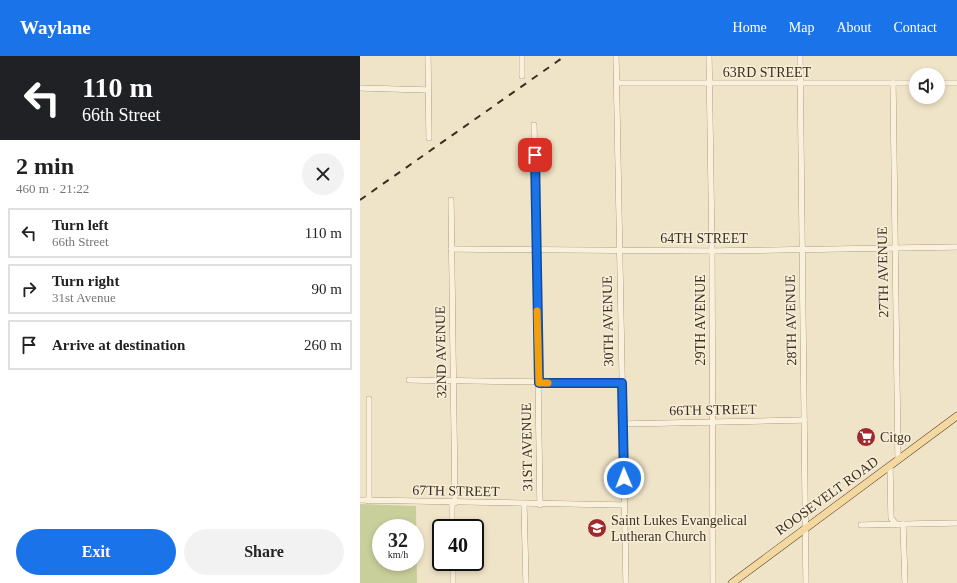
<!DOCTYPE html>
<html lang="en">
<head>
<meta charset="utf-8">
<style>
	:root { --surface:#fff; --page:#f2f2f2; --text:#222; --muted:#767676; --line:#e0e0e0; --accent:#1a73e8 }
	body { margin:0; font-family:"Times New Roman",serif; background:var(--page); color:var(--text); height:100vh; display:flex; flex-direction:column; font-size:15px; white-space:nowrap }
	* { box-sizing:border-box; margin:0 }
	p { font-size:13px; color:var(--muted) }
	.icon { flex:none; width:22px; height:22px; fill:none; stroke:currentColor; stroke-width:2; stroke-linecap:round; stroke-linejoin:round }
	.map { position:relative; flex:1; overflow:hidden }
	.side { display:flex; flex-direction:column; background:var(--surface); width:360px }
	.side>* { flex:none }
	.banner { background:#202124; color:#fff; overflow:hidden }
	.fabs { position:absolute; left:549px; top:12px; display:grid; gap:8px }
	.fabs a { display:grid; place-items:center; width:36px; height:36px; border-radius:50%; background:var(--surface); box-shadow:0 2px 6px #0003; font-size:20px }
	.speed { position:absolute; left:12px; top:463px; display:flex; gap:8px; font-size:20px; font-weight:700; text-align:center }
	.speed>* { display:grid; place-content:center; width:52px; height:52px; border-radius:50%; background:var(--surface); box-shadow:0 2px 6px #0003; line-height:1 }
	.speed small { font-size:10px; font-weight:400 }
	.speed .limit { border:2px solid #111; border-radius:6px; background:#fff; color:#111 }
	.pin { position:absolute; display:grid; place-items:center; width:34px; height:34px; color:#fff; margin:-17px; border-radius:8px; box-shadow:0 2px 6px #0006 }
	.me { position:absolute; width:44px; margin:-22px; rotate:359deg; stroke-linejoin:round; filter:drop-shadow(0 0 3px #0008) }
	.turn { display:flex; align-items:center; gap:14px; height:84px; padding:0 16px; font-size:18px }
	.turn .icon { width:52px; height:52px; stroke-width:2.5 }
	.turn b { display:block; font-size:28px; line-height:34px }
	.round { display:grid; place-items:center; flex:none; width:42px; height:42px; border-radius:21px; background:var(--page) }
	.headline { display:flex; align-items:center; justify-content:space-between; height:68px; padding:0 16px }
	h1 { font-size:24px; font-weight:800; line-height:30px }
	.primary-button { display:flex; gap:8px; margin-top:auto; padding:8px 16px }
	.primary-button a { flex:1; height:46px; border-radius:24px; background:var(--accent); color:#fff; font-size:16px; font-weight:800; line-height:46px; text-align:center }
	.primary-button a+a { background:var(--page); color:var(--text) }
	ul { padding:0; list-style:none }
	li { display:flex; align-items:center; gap:12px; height:50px; margin:0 8px 6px; padding:0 8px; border:2px solid var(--line); border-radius:0px }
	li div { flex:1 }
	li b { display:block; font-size:15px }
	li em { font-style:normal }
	header { display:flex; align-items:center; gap:24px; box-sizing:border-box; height:56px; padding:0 20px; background:var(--accent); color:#fff }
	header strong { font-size:19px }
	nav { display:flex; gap:22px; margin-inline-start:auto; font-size:14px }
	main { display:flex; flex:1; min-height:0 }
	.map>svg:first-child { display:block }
</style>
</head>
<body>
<header>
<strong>Waylane</strong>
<nav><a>Home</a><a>Map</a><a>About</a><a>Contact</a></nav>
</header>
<main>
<section class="side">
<div class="banner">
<div class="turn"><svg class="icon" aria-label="left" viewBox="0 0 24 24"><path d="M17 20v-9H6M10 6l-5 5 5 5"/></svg><div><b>110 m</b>66th Street</div></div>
</div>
<div class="headline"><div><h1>2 min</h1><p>460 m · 21:22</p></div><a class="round"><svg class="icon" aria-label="close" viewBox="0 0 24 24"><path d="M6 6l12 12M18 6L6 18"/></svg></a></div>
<ul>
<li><svg class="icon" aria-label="left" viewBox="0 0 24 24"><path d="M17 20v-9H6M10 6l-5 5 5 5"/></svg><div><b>Turn left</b><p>66th Street</p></div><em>110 m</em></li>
<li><svg class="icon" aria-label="right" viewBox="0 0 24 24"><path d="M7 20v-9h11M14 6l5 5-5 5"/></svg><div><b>Turn right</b><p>31st Avenue</p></div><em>90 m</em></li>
<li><svg class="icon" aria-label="arrive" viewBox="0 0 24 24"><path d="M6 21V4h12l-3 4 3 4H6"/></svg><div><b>Arrive at destination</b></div><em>260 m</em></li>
</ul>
<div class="primary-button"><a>Exit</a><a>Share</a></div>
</section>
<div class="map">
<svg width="597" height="527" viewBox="0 0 597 527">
	<rect width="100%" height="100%" fill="#f0e4c8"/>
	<path fill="#c9cf9b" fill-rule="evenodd" d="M0 448 56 450 57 527H0ZM21 472H55V506H21Z"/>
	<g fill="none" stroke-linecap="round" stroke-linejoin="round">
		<defs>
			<g id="minor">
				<path d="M68 0 69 82"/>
				<path d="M162 0V20"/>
				<path d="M256 0 266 527"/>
				<path d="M349 0 352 195 353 527"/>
				<path d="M440 0 446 527"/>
				<path d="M257 27H556"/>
				<path d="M533 27 538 403"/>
				<path d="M578 27H597"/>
				<path d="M0 32 68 34"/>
				<path d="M174 69 180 449"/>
				<path d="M91 144 95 447"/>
				<path d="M91 193 352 195 597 191"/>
				<path d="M49 324 262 327"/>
				<path d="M9 343V445"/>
				<path d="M263 368 444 364"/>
				<path d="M530 410 531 462 536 468"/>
				<path d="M0 444 264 449"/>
				<path d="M92 447V472"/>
				<path d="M164 449 166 527"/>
				<path d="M543 468 545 527"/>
				<path d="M501 469 597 467"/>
				<path d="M93 506V527"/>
			</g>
			<path id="major" d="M372 527 597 360"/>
		</defs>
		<use href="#minor" stroke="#8d765c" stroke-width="6"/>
		<use href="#major" stroke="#5b4430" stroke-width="8"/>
		<use href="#minor" stroke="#faf1dc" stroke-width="5.5"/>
		<use href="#major" stroke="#f3d9a0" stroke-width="7"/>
		<path stroke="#3d2e20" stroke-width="2" stroke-dasharray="7 7" stroke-linecap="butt" d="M0 144 205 0"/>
	</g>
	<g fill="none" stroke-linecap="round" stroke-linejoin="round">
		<defs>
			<path id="route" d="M175 99 179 327H262L264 422"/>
		</defs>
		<use href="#route" stroke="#114b97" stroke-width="10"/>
		<use href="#route" stroke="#1a73e8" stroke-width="7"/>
		<path stroke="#f59e0b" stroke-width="7" d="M177 255 179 327H188"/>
	</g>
	<defs>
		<symbol id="supermarket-disc" viewBox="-11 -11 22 22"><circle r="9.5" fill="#9e2a2b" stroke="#f7eed8"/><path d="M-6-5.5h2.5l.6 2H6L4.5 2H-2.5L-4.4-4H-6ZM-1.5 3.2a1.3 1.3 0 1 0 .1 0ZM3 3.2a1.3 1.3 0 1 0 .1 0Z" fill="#fff"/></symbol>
		<symbol id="school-disc" viewBox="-11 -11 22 22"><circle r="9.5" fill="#9e2a2b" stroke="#f7eed8"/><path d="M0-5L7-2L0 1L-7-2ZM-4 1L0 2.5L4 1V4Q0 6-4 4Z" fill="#fff"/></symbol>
	</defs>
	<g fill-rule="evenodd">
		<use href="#supermarket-disc" x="495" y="370" width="22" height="22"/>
		<use href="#school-disc" x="226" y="461" width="22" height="22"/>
	</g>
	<g text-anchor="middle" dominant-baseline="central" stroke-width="3" stroke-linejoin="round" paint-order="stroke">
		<g font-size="14" fill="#3d2e20" stroke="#f7eed8">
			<text x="407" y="16">63RD STREET</text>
			<text x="344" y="182">64TH STREET</text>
			<text transform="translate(523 216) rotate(-91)">27TH AVENUE</text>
			<text transform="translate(340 264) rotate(-90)">29TH AVENUE</text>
			<text transform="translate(431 264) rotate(-91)">28TH AVENUE</text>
			<text transform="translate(248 265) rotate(-91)">30TH AVENUE</text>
			<text transform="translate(81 296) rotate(-91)">32ND AVENUE</text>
			<text transform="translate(353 354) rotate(-1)">66TH STREET</text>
			<text transform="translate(167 391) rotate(-91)">31ST AVENUE</text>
			<text transform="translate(96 435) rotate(1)">67TH STREET</text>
			<text transform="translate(467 440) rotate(-36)">ROOSEVELT ROAD</text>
		</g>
		<g font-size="14" fill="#3d2e20" stroke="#f7eed8" text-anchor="start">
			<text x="520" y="381">Citgo</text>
			<text x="251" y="464">Saint Lukes Evangelical<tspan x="251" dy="16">Lutheran Church</tspan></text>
		</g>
	</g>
</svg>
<div class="fabs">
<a><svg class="icon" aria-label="sound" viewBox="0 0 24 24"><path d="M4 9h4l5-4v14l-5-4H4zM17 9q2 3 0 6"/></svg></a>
</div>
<div class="speed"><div>32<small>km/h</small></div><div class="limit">40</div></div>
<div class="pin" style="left:175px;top:99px;background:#d93025"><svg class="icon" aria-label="arrive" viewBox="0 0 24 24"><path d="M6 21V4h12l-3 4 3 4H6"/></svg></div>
<svg class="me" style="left:264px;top:422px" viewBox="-20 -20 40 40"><circle r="17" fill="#1a73e8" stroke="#fff" stroke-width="3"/><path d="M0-11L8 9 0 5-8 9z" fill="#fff"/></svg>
</div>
</main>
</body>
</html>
